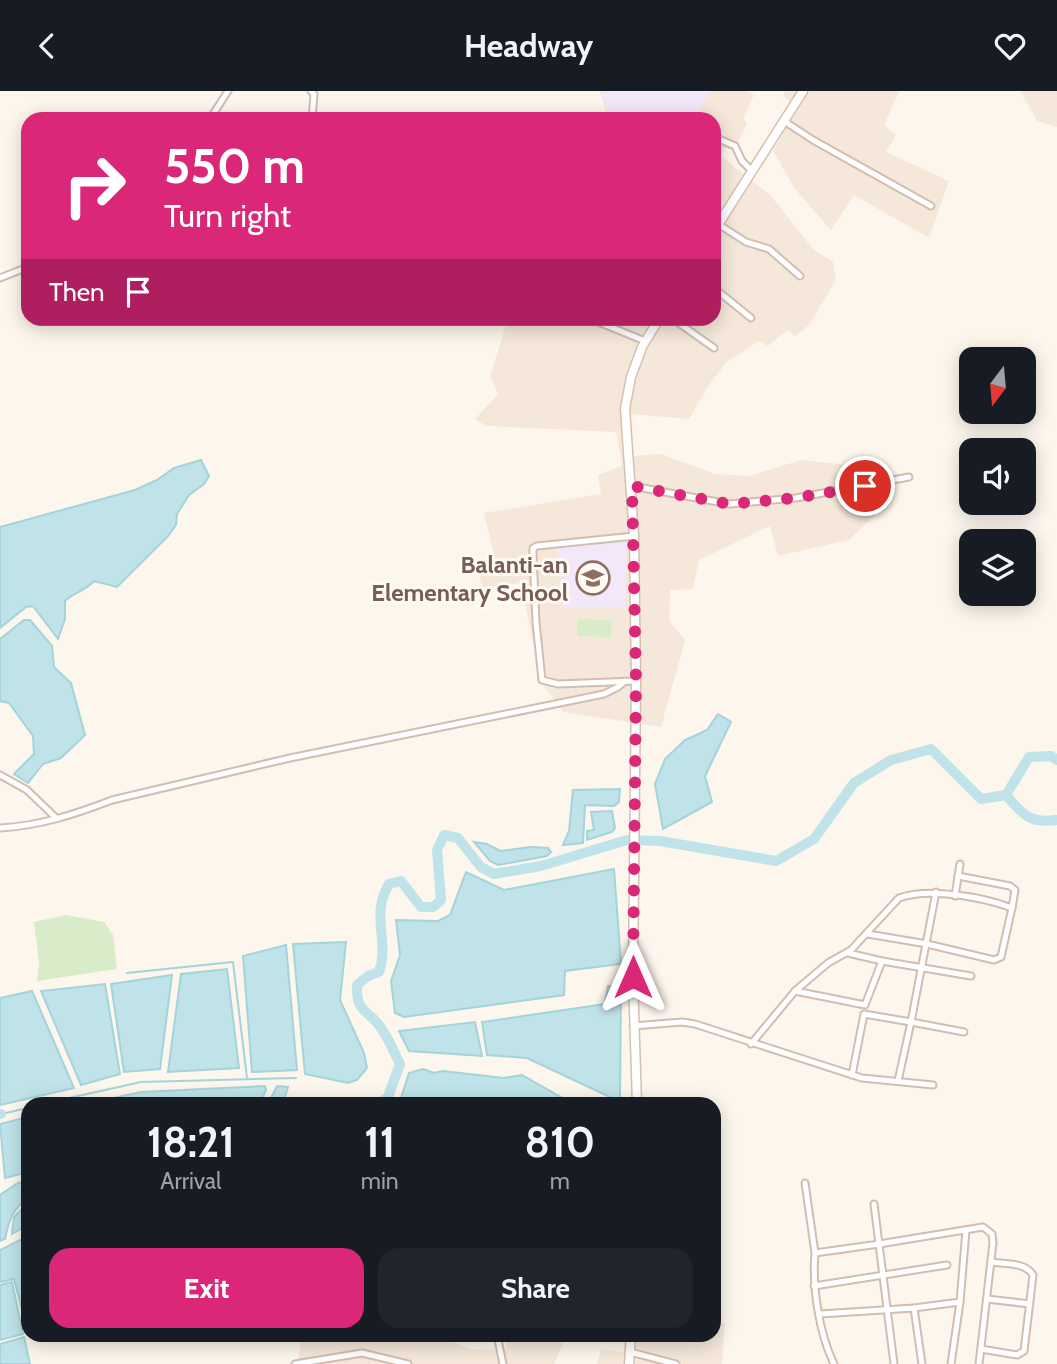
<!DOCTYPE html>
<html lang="en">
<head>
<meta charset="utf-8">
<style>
	:root { --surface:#171b24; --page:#20242c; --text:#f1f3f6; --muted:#9ea1a6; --accent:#db2777 }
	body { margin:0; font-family:Cabin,sans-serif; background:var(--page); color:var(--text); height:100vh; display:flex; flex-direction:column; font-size:26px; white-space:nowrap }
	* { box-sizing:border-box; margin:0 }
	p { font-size:23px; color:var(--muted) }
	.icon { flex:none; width:38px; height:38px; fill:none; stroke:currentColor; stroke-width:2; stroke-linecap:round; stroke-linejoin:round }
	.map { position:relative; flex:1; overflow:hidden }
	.details { position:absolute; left:21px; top:1006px; width:700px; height:245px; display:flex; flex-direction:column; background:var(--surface); border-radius:21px; box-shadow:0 4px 18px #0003 }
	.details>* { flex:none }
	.hud { position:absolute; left:21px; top:21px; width:700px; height:214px; border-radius:21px; box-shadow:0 4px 18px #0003; background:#db2777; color:#fff; overflow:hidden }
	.needle { width:46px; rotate:196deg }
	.buttons { position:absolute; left:959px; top:256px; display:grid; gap:14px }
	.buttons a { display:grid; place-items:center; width:77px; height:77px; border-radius:14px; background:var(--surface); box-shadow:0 4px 18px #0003; font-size:35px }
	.pin { position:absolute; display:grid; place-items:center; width:60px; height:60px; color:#fff; margin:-30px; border:4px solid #fff; border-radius:50%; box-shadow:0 2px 7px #0007 }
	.me { position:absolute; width:77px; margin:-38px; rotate:0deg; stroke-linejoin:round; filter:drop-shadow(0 0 5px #0008) }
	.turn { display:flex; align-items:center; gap:24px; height:147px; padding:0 28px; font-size:32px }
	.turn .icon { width:91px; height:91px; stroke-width:2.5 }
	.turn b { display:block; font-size:49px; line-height:60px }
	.then { display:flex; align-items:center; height:66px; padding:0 28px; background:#0003; gap:14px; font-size:26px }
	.eta { display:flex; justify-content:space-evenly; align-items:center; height:119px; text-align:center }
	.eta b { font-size:42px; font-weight:700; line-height:49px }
	.cta { display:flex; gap:14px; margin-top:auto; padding:14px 28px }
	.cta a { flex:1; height:80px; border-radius:21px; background:var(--accent); color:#fff; font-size:28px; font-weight:700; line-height:80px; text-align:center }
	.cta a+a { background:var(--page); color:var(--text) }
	header { display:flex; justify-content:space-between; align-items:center; height:91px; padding:0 28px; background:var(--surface); font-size:32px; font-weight:700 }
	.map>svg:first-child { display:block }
</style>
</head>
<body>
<header><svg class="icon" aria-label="back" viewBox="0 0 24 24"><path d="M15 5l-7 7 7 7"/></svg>Headway<svg class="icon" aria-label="heart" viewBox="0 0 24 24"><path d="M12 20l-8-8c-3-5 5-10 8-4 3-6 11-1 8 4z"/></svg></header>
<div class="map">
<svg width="1057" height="1273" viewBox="0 0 1057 1273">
	<rect width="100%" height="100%" fill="#fdf6ec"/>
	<g fill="#f5e8da">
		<path d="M600 0H747L754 4 743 27 747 32 736 55 728 52 721 65 771 105 813 158 833 171 836 189 809 234 795 245 788 239 768 255 759 250 727 271 708 295 689 328 630 323 634 365 661 363 715 383 749 385 801 369 849 374 853 399 887 395 889 410 849 449 778 465 770 435 699 469 693 498 670 499 669 530 685 549 661 636 563 621 541 591 521 492 482 497 479 482 497 476 484 422 601 403 598 384 622 375 616 341 487 335 475 328 498 303 490 285 508 228H714V28H604L606 21Z"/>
		<path d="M785 0H899L884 34 896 44 886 61 949 90 929 147 854 104 831 139 796 99 773 60 798 14 783 5Z"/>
		<path d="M1021 0H1057V36L1037 30Z"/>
		<path d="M714 1231 725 1232 722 1273H597L601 1258 624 1261 625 1244H714Z"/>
		<path d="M308 1244H435L471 1258 506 1259V1244H557L563 1253 554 1273H298L301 1246Z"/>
	</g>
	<g fill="#f3e8fa">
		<path d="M602 0H710L694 28H606L608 20Z"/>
		<path d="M627 451 625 516 564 517 557 457Z"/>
	</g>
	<g fill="#d8ecc9">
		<path d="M578 528 612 529 611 546 577 545Z"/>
		<path d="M66 824 104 831 113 844 117 878 37 890 39 872 34 831Z"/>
	</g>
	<g fill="#bfe3e8" stroke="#a5d3da" stroke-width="2">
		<path d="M201 369 209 385 204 393 189 404 177 423 176 434 168 445 117 496 94 490C85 500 74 501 65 510V528L58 548 33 515 26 516 0 537V436L135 399 157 389 174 377Z"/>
		<path d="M24 529H30L52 555 54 576 71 592 85 644 61 667 43 673 28 692 14 683 34 663 33 645 9 612 0 610V548Z"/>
		<path d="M718 623 731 631 705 685 712 711 663 738 655 693 665 668 685 649 707 639Z"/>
		<path d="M620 698 619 711 614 715 585 714 583 752 563 754 569 740 573 699Z"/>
		<path d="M612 720 615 737 612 741 587 749V740L594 739 591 721Z"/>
		<path d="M474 751 487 753 500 760 531 756 548 757 551 761 547 765 498 774 490 770Z"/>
		<path d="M614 778 621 873 565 880 564 904 404 926 395 922 391 890 400 864 396 829 438 830 450 824 466 781 504 799Z"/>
		<path d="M346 851 340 909 364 962 367 977 357 989 348 992 305 983 293 853Z"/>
		<path d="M286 854 297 979 252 981 243 865Z"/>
		<path d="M227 878 239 977 168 981 181 883Z"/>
		<path d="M172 884 160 978 124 981 111 893Z"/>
		<path d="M105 893 120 983 81 994 41 900Z"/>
		<path d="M608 895 621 896 620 1008H614L527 967 487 964 482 931 605 913Z"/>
		<path d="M32 900 74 997 0 1014V907Z"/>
		<path d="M475 931 482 965 409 960 399 940Z"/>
		<path d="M423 978 434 982 443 980 504 987 522 984 566 1009 563 1013H399L409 982Z"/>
		<path d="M265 995 266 999 260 1013H87L141 1001Z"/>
		<path d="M277 995 288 996 283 1013H268Z"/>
		<path d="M28 1026V1081L5 1087 0 1033Z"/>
		<path d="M28 1090V1107C12 1119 9 1129 5 1148L0 1150V1104L18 1092Z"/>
		<path d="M28 1112V1134L12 1143 14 1126Z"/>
		<path d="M28 1145V1242L14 1188 0 1191V1159Z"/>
		<path d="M12 1191 23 1243 0 1249V1194Z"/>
		<path d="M24 1246 30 1273H0V1253Z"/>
	</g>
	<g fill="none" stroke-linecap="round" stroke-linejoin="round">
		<g stroke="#a5d3da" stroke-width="2">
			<path d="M127 882 233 871 247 987"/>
			<path d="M42 1013 141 991 296 987"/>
			<path d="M1 1023 28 1017"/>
		</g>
		<g stroke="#bfe3e8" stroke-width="10">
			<path d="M1006 704C1022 723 1030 733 1057 729"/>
			<path d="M304 1013H314"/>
			<path d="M379 1013 388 1006 400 973C394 961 389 948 381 937 369 918 356 924 357 894L368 885 379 881C390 851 370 823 389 793L401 790 421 816H433L441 809 437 759 444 744 458 747 481 776 494 783 541 775 627 749 660 750 776 770 814 748 854 692 891 669 931 658 981 708 1006 704 1029 666 1051 665 1057 669"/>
			<path d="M0 1023H1"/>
		</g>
		<defs>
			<g id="minor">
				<path d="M311 0 314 3 312 28"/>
				<path d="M210 28 228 0"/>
				<path d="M784 30 813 49 931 115"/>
				<path d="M714 46 735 55 742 70 752 80"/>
				<path d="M718 133 746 151 769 158 800 185"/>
				<path d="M0 187 28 176"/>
				<path d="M714 197 751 227"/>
				<path d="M591 228 645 250"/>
				<path d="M673 228 714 257"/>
				<path d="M632 395 729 413 796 407 909 386"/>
				<path d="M634 445 537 455 533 457V463L536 531 542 589 558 593 636 590"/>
				<path d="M0 684 27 699 56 727"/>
				<path d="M0 737C39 735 76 723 112 709L290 667 604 603 618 596 625 590"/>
				<path d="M958 785 1010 795 1015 799 1012 817"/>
				<path d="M955 805 960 773"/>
				<path d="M882 870 971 885"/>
				<path d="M795 900 865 914 882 870 848 862"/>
				<path d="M633 935 682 931 695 933 862 987 933 994"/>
				<path d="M751 953 795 900 828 872 851 859 899 807C928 796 983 806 1012 817L1001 866 994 869 927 853 868 843"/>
				<path d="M852 984 864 923 911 931 936 801"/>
				<path d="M898 990 911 931 964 941"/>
				<path d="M805 1092 815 1162"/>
				<path d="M874 1113 879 1153 983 1136 992 1143 993 1152 979 1273"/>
				<path d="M814 1195 947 1174"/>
				<path d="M987 1208 1030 1213"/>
				<path d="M914 1217 922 1273"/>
				<path d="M820 1223 914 1217 960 1211 966 1139"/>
				<path d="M497 1244 503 1273"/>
				<path d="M981 1258 1017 1264 1024 1260 1033 1184C1025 1171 1005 1173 991 1171"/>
				<path d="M630 1261 676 1273"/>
				<path d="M295 1273 362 1262 408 1273"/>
				<path d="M834 1273C819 1242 812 1196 815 1162L879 1153 894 1273"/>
				<path d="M951 1273 960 1211"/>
			</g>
			<g id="secondary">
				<path d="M714 140 803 0"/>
				<path d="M637 1013 633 886 636 590 634 445 625 318 631 286 642 256 659 228"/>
				<path d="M629 1273 631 1244"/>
			</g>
		</defs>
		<use href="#minor" stroke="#d1beb0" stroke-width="9"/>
		<use href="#secondary" stroke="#d6c0b0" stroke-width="11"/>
		<use href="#minor" stroke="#fff" stroke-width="5"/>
		<use href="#secondary" stroke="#fff" stroke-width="8"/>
	</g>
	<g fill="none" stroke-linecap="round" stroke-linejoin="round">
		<path stroke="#db2777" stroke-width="12" stroke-dasharray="0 21.6" d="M633 886 636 590 632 395 729 413 796 407 865 395"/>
	</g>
	<defs>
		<symbol id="school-ring" viewBox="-11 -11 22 22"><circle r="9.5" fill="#fffaf3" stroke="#8d6e63" stroke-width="1.5"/><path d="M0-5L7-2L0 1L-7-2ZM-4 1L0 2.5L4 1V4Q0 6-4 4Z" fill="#8d6e63"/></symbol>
	</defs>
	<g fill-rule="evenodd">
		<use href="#school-ring" x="574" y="468" width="38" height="38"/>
	</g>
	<g text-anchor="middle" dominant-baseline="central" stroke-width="6" stroke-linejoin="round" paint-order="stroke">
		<g font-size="24" font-weight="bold" fill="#785e54" stroke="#fffaf3" text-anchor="end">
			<text x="568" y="473">Balanti-an<tspan x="568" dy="28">Elementary School</tspan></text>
		</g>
	</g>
</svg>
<div class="buttons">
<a><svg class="needle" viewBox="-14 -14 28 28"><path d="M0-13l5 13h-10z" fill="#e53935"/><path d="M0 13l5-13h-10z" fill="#9ea1a6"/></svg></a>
<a><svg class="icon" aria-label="sound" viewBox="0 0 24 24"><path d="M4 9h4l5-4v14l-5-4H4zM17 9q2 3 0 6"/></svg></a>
<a><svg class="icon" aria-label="layers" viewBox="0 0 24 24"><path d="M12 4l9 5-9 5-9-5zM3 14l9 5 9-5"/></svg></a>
</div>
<div class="pin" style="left:865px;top:395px;background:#d93025"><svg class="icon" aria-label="arrive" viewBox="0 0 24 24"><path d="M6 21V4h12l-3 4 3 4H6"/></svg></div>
<svg class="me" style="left:633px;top:886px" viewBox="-20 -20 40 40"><path d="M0-17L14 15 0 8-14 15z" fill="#db2777" stroke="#fff" stroke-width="4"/></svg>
<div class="hud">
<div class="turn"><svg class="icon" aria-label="right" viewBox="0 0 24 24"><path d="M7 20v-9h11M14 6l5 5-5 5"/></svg><div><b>550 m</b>Turn right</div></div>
<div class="then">Then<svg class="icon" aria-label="arrive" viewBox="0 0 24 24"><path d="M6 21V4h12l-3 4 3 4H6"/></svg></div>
</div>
<section class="details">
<div class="eta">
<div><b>18:21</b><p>Arrival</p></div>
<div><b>11</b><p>min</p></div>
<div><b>810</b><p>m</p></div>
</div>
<div class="cta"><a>Exit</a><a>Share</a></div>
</section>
</div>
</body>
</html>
